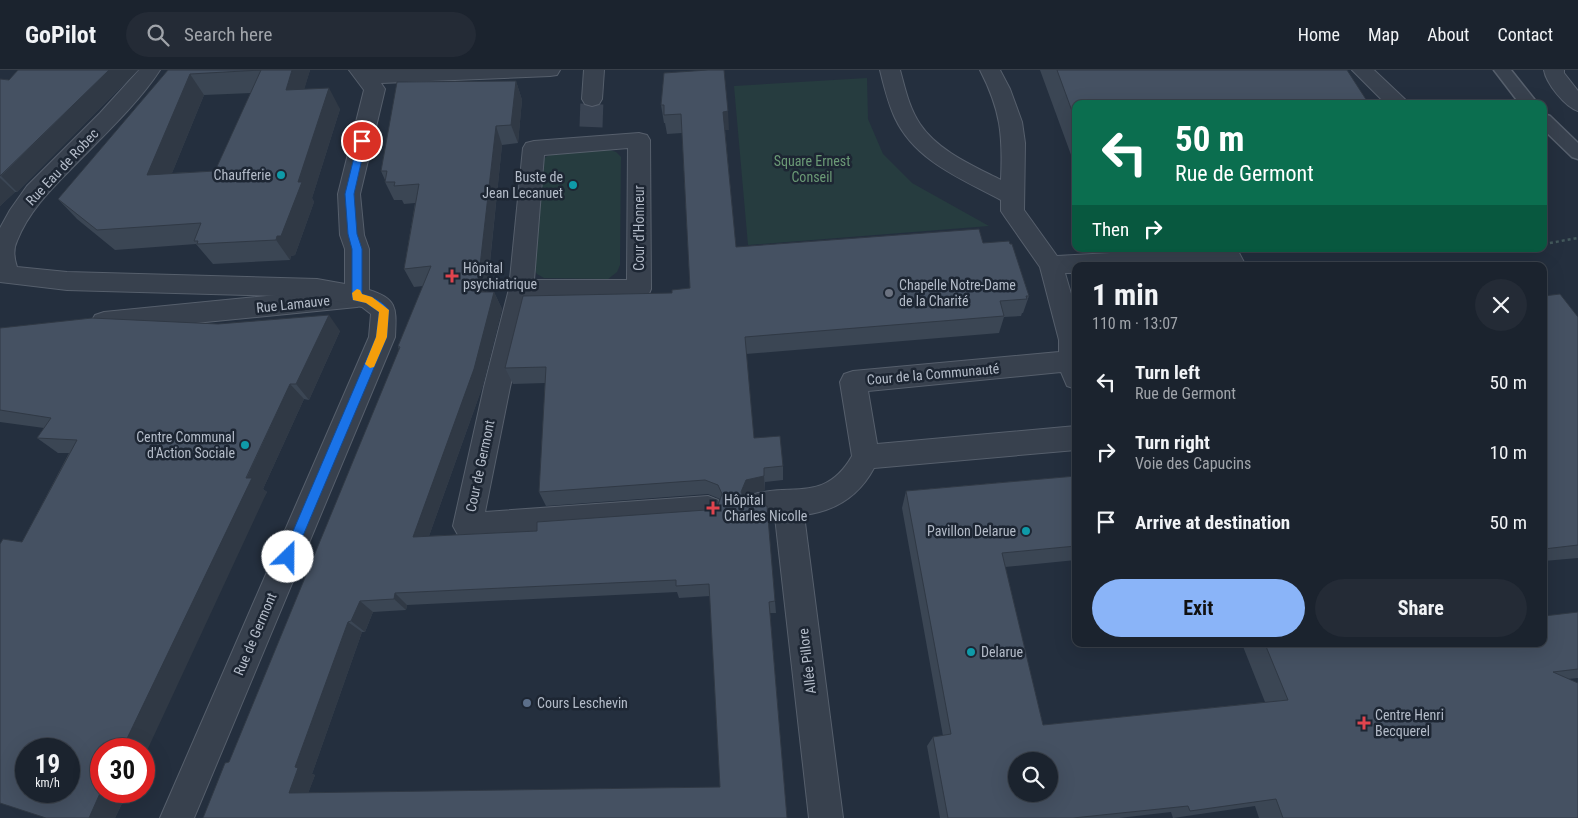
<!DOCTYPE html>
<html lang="en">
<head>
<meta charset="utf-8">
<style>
	:root { --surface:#1b232e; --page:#242b36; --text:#f1f3f6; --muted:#a0a4aa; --line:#39404a; --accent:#8ab4f8 }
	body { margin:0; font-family:"Roboto Condensed",sans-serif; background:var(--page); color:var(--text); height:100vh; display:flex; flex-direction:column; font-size:19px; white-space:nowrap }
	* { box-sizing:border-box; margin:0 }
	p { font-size:16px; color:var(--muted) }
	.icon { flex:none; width:28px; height:28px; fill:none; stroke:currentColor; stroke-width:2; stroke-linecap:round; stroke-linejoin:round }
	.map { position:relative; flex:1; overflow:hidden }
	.panel { position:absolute; left:1072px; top:192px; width:475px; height:385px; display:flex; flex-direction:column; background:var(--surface); border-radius:10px; box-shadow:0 5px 20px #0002,0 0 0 1px var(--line) }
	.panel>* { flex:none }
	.hud { position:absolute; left:1072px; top:30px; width:475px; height:152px; border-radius:10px; box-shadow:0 5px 20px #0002,0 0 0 1px var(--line); background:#0b6e4f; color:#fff; overflow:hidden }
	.buttons { position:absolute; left:1008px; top:682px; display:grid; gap:10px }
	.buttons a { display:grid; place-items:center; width:50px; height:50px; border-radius:50%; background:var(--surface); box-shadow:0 5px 20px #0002,0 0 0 1px var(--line); font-size:25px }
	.speed { position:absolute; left:15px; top:668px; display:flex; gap:10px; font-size:25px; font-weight:700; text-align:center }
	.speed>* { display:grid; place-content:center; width:65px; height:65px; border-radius:50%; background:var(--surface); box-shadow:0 5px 20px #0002,0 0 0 1px var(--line); line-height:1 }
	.speed small { font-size:12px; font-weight:400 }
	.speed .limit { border:8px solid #d22; background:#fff; color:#111 }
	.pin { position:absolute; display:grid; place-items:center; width:42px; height:42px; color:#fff; margin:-21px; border:2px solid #fff; border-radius:50%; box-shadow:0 1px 5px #0007 }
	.me { position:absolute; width:55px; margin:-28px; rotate:23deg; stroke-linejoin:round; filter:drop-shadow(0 0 4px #0008) }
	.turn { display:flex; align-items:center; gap:18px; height:105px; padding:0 20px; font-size:22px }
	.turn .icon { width:65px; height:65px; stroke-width:2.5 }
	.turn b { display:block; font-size:35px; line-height:42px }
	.then { display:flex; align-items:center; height:48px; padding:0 20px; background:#0003; gap:10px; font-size:19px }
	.round { display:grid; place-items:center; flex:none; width:52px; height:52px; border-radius:26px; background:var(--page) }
	.head { display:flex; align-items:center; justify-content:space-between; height:85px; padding:0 20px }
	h1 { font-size:30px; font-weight:700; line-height:38px }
	.button { display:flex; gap:10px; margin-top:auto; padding:10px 20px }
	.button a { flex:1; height:58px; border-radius:30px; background:var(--accent); color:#111; font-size:20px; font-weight:700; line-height:58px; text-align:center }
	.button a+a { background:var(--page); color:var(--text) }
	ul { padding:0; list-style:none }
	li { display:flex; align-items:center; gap:15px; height:70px; padding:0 20px }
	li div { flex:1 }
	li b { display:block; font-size:19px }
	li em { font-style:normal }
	header { display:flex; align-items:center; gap:30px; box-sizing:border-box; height:70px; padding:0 25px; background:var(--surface); border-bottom:1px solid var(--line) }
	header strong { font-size:24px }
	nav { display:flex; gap:28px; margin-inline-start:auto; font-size:18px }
	.search { width:350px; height:45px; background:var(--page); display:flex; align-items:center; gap:12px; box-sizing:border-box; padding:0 18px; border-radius:28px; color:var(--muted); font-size:19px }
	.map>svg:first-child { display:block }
</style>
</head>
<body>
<header>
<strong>GoPilot</strong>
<div class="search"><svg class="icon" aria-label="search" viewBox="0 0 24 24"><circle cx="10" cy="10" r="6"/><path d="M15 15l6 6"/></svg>Search here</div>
<nav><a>Home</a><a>Map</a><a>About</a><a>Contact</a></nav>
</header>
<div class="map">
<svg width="1578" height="748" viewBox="0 0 1578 748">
	<rect width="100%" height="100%" fill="#242f3e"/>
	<g fill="#263c3f">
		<path d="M867 8 868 49 883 84 912 113 989 156 748 175 734 16Z"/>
		<path d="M610 80 616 82 621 87 620 195 617 202 608 209 544 208 537 204 532 196 539 94 546 87 556 81Z"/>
	</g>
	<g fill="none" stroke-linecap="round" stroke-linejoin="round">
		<path stroke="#3a4453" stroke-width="23" stroke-dasharray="23 12" stroke-linecap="butt" d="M591 57 592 29"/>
		<defs>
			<g id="service">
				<path d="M1494 0H1511L1538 34H1520Z"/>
				<path d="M1544 44 1550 46 1578 73V89L1572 87 1544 60Z"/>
			</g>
			<path id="pedestrian" d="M357 217 366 220 369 227 366 234 357 237 104 262 95 259 91 252 95 245 104 242Z"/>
			<g id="minor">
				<path d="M139 0H160C138 34 99 70 70 100 49 121 28 143 17 171 13 179 14 188 17 197L67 202 317 209 345 214V179L340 165 338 124 364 20 349 0H560L557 5 550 6 381 13 385 19 360 124 364 165 369 179V220C399 229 396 240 395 267L194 748H160L369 267 371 244 362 237 317 227 67 220 0 212V158L10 140 27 116 100 43Z"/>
				<path d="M584 0H604L602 29 599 34 592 36 585 34 582 29Z"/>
				<path d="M880 0H900C905 18 909 38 920 54 938 81 974 96 1001 110 1003 65 1001 41 980 0H1000L1010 19 1022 52 1025 73 1024 140 1057 186 1181 179H1237L1246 196H1222L1221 194 1076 196V203H1065L1076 241V319L1067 316 1061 302 868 321 877 374 1076 356V380L874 398C859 426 836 441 804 445L843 748H809L775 447 758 448 748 444 744 435 748 426C789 411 824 435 852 386L840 312 844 304 853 301 1059 282V270L1040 197 1005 147 1001 141V130C962 109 915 91 895 48 888 33 884 16 880 0Z"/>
				<path d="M1352 0H1374L1410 34H1386Z"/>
				<path d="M639 63 647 65 650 70 651 219 648 226 639 228H531L510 317 485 442 708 426 718 430 722 439 718 448 708 452 468 469 458 465 453 456 484 317 509 219 523 78 526 73 534 71ZM628 78 627 210H534L544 85Z"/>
			</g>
			<path id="tertiary" d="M1544 0H1564V3L1578 21V41C1565 37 1546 13 1544 0Z"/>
		</defs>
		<use href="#service" stroke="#565f6c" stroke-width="3"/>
		<use href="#pedestrian" stroke="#565f6c" stroke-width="2"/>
		<use href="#minor" stroke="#565f6c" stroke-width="2"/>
		<use href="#tertiary" stroke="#565f6c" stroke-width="2"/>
		<path stroke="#44595c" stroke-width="2.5" stroke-dasharray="3 3" stroke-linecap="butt" d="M1544 174 1578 168"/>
		<use href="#service" fill="#38414e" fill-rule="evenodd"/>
		<use href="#pedestrian" fill="#38414e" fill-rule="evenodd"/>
		<use href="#minor" fill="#38414e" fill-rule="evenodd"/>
		<use href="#tertiary" fill="#38414e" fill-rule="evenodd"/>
	</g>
	<g fill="#3b4654" fill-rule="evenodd">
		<path d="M18 0H138L17 122H15L0 136V9L9 10Z"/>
		<path d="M168 0H310L304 19 340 39 312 128 314 132 295 185 291 186 290 190 213 194 196 174 115 180 77 149 58 129ZM251 23 215 101 172 103 204 25Z"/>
		<path d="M1040 0H1347L1076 34V95L1075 93H1074Z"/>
		<path d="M664 3 729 60H725L736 177 983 173 1029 226 1023 243H1022L1021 246 1004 247 999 263 746 284 754 368 783 396V410L765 412V420L748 424 745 430 775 531 776 543H770L787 748H203L229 692 399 280 398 276 423 216 414 217 404 199 415 133 404 134 402 130H394L385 112V110L381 101 516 11 522 30 518 73 502 75 487 222H494L502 239 483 315 429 466 537 461 706 440 718 435 720 429 708 424 546 436 539 422 545 313 513 314 505 298 672 223 690 218 682 63 667 64 665 53H664L661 35ZM677 522 679 528 710 526 720 717 308 723 315 705 312 704 362 562H365L373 542 406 540 407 535Z"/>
		<path d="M1544 226 1578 247V488L1544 491Z"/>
		<path d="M0 258 340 261 309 330 304 329 263 419 267 422 101 721H128L115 748H46L22 472 69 383H58L37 368 44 358 0 352Z"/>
		<path d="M1076 406V490L1005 497 1043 655 1265 632 1242 574H1544L1578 542V608L1568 609 1578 748H1259L1255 736 1173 748 1171 742 1119 748H940L927 676 933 667 943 666 902 438 906 421Z"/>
	</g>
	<g fill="#303945">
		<path d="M109 0H138L17 122 1 106Z"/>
		<path d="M292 0H310L298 41 286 20Z"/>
		<path d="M190 4 204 25 163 125 147 105Z"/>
		<path d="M516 11 522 30 518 73 511 55Z"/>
		<path d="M329 18 340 39 312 128 314 132 295 185 291 186 290 190 276 170 298 112Z"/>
		<path d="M728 41 729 60H725L723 42Z"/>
		<path d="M496 56 502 75 485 239 477 222Z"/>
		<path d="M0 108 15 122 0 136Z"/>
		<path d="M494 222 502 239 483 315 424 480 413 467Z"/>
		<path d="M329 245 340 261 309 330 296 314Z"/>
		<path d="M290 314 304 329 263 419 267 422 144 687V679H122Z"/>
		<path d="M764 406 765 420 748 424 742 436 741 422 746 410Z"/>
		<path d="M395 523 407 535 406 540 394 529Z"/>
		<path d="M360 531 373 542 365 562 351 551Z"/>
		<path d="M348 552 362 562 312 704 315 705 306 729 289 723 295 697Z"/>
		<path d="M101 721H128L115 748H89Z"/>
	</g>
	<g fill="#455162" stroke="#303945" fill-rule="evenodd">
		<path d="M18 0H109L0 106V9L9 10Z"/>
		<path d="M168 0H292L286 20 329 18 298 112H302L281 166H277L276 170 197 174 198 171H194L201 153 97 160 58 129ZM261 0 215 101 147 105 190 4Z"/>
		<path d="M708 0H724L728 41 723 42 736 177 979 159 983 173 1009 171 1010 174H1012L1029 226H1026L1027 229 1000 231 1004 246 745 267 754 368 780 366 783 396 764 398V406L746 410 741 422 746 432 756 436H767L775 531 769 532 787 748H203L225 693 229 692 400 277 398 276 431 196 404 199 419 114 394 116 395 112H385L387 101H381L397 12 516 11 511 55 496 56 477 222H494L474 299 413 467 537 461V452L706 440 718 435 722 424 718 415 705 410 539 422 546 297 505 298 523 226 672 223V220L690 218 681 44 664 45V35H661L664 3ZM676 510V516L709 514 720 717 289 723 298 698 295 697 348 552 351 551 360 531 394 529 395 523Z"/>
		<path d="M1057 0H1347L1369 34H1076V52Z"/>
		<path d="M1560 224 1578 247V475L1544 479V226Z"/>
		<path d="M329 245 296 314H290L246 408H252L122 679H101V721L89 748H46L0 733V474L3 469 22 472 77 370 37 368 51 348 0 340V258L92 248 218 254ZM26 679H69V721H26Z"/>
		<path d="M1076 406V476L1002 483 1043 655 1288 630 1265 574H1544V546L1578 542V599L1553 602 1578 613V748H1283L1276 729 1190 741 1188 736 1073 748H948L933 667 951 664 906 421ZM1016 691H1049V724H1016Z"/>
	</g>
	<path fill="#1a73e8" stroke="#114b97" d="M362 68 366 71 354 124 357 164 362 179V224C372 226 383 232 389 240L387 267 294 487 292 491 288 493 283 491 282 487 376 267 379 242 366 233 353 230 352 227V179L348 164 345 124 358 71Z"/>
	<path fill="#f59e0b" d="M357 219 360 220 362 224 372 227 389 240 387 267 374 297 370 298 365 294 376 267 379 242 366 233 353 230 352 223Z"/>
	<g fill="#0f9aa8" stroke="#1d2633" stroke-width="2">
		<circle cx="281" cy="105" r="5"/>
		<circle cx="573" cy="115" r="5"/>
		<circle cx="245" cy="375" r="5"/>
		<circle cx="1026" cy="461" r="5"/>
		<circle cx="971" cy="582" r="5"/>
	</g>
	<g fill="#e0444e" stroke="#1d2633" stroke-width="2">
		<path d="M449.5 198.5h5v5h5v5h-5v5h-5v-5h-5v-5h5z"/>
		<path d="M710.5 430.5h5v5h5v5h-5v5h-5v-5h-5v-5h5z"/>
		<path d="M1361.5 645.5h5v5h5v5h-5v5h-5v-5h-5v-5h5z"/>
	</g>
	<circle fill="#6b7280" stroke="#1d2633" stroke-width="2" cx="889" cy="223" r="5"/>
	<circle fill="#5c6f8a" stroke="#1d2633" stroke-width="2" cx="527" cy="633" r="5"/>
	<g text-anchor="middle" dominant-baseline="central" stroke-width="5" stroke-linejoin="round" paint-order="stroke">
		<g font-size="14" fill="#6b9a76" stroke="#1d2633">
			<text x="812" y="91">Square Ernest<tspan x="812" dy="16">Conseil</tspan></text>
		</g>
		<g font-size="14" fill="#b4bcc9" stroke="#1d2633">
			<text transform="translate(62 97) rotate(-47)">Rue Eau de Robec</text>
			<text transform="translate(639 158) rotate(-90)">Cour d'Honneur</text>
			<text transform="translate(293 234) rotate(-6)">Rue Lamauve</text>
			<text transform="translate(933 304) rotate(-5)">Cour de la Communauté</text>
			<text transform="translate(480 396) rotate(-78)">Cour de Germont</text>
			<text transform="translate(255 564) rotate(-67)">Rue de Germont</text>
			<text transform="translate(807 591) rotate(-97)">Allée Pillore</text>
		</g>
		<g font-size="14" fill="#b4bcc9" stroke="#1d2633" text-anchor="start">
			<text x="271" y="105" text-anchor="end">Chaufferie</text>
			<text x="563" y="107" text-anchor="end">Buste de<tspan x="563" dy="16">Jean Lecanuet</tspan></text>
			<text x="463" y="198">Hôpital<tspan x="463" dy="16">psychiatrique</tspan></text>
			<text x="899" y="215">Chapelle Notre-Dame<tspan x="899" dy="16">de la Charité</tspan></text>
			<text x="235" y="367" text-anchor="end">Centre Communal<tspan x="235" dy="16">d'Action Sociale</tspan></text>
			<text x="724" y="430">Hôpital<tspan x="724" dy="16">Charles Nicolle</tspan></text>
			<text x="1016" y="461" text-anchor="end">Pavillon Delarue</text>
			<text x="981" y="582">Delarue</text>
			<text x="537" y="633">Cours Leschevin</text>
			<text x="1375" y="645">Centre Henri<tspan x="1375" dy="16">Becquerel</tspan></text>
		</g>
	</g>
</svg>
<div class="buttons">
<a><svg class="icon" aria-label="search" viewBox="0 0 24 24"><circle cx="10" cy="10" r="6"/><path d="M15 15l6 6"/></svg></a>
</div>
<div class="speed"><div>19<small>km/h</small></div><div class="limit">30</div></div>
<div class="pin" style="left:362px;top:71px;background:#d93025"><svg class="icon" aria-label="arrive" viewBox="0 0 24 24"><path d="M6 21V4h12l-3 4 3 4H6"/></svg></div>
<svg class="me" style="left:288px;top:487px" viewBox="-20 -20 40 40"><circle r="19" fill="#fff"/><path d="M0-13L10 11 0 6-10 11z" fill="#1a73e8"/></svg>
<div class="hud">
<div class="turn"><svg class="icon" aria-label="left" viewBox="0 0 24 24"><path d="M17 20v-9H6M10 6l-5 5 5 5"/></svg><div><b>50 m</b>Rue de Germont</div></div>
<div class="then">Then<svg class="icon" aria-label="right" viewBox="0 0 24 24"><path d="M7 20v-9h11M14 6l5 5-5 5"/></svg></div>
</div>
<section class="panel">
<div class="head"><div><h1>1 min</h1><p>110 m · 13:07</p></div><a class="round"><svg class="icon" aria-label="close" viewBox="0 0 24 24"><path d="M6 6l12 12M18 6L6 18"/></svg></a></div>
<ul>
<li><svg class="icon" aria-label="left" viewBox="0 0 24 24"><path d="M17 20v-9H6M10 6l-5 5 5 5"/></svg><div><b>Turn left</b><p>Rue de Germont</p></div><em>50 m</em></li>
<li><svg class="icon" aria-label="right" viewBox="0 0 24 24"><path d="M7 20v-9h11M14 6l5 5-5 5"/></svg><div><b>Turn right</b><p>Voie des Capucins</p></div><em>10 m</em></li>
<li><svg class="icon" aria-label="arrive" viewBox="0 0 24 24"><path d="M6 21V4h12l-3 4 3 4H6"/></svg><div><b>Arrive at destination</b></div><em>50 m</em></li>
</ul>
<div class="button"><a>Exit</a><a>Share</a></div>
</section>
</div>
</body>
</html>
